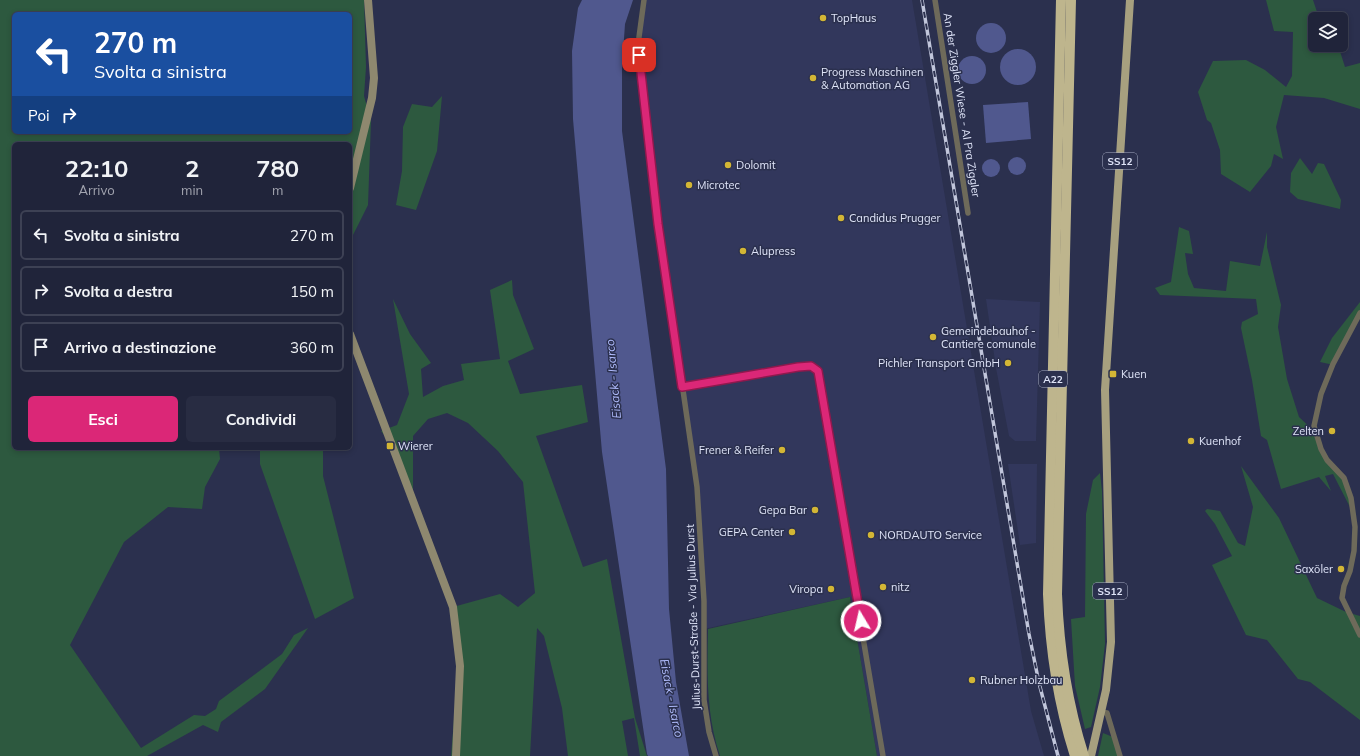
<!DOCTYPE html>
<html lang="it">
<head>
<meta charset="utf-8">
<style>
	:root { --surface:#20243a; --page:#282c42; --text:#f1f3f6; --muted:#a2a4af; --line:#3d4154; --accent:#db2777 }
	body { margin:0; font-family:Mulish,sans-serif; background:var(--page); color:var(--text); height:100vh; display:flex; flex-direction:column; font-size:15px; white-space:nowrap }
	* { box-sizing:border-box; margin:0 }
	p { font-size:13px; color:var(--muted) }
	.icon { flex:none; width:22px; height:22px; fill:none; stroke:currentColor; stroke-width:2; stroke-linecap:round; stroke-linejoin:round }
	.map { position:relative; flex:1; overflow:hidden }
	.sheet { position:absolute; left:12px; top:142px; width:340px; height:308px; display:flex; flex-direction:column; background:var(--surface); border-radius:6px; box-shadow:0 2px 6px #0003,0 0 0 1px var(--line) }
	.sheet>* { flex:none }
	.top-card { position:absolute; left:12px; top:12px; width:340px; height:122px; border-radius:6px; box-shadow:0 2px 6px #0003,0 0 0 1px var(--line); background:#1a4fa0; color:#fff; overflow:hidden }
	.controls { position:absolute; left:1308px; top:12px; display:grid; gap:8px }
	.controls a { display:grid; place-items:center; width:40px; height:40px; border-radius:6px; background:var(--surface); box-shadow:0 2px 6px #0003,0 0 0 1px var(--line); font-size:20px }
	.pin { position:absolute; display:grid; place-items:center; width:34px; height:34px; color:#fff; margin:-17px; border-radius:8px; box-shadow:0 2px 6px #0006 }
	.me { position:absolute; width:44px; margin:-22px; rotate:351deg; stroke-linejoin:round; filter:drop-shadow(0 0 3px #0008) }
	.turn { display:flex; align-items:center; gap:14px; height:84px; padding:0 16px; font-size:18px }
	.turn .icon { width:52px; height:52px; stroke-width:2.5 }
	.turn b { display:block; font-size:28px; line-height:34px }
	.then { display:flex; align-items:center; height:38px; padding:0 16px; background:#0003; gap:8px; font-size:15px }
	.eta { display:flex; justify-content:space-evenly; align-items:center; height:68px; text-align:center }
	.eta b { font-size:24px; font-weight:700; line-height:28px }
	.button { display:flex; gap:8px; margin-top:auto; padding:8px 16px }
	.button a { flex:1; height:46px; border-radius:6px; background:var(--accent); color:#fff; font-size:16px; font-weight:700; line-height:46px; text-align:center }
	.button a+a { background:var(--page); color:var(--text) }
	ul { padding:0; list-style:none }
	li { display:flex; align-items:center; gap:12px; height:50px; margin:0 8px 6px; padding:0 8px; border:2px solid var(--line); border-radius:6px }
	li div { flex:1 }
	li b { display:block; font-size:15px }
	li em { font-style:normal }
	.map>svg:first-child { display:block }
</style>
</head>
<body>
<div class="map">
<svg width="1360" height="756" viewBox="0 0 1360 756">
	<rect width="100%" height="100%" fill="#2b304e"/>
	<g fill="#32375c">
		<path d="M644 0H912L1031 711 1044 756H877L850 597 704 629 697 487 640 72 641 16Z"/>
		<path d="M986 299 1040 302 1036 441H1015L1009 436 996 368Z"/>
		<path d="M1008 464H1037L1036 543 1020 545Z"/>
	</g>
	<g fill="#2d593f" fill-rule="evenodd">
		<path d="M0 0H364L366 67 364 96 371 121 368 205 350 241V144H14V448H219L220 459 205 487 202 509 168 507 124 542 70 645 141 748 194 715 205 716 216 709 219 701 282 654 294 635 308 628 265 689 221 722 218 732 203 725 147 756H0ZM14 14H350V132H14Z"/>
		<path d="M1266 0H1313L1318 15 1323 19H1315V45H1338L1345 67 1360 63V109L1324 98 1284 95 1276 127 1283 159 1274 154 1271 166 1250 192 1221 174 1220 150 1211 123 1207 120 1198 92 1213 61 1246 60 1265 70 1286 87 1292 76 1293 32 1274 31Z"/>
		<path d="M442 96 437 151 416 210 396 205 402 171 403 127 412 104 432 107Z"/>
		<path d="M1300 158 1312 174 1318 163 1324 164 1341 200 1340 209 1298 199 1290 192 1291 173Z"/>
		<path d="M1179 227 1189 231 1193 254 1185 253 1188 274 1194 288 1226 291 1230 261 1260 266 1267 232V247L1281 305 1278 327 1287 379 1299 417 1315 432 1321 449 1344 478 1354 515 1333 474 1325 476 1331 491 1319 477 1281 489 1267 440 1261 436 1252 380 1241 328 1242 322 1258 314 1256 299 1160 295 1155 288 1171 282Z"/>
		<path d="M512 280 513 295 534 349 508 361 520 394 582 385 588 422 536 436 583 567 607 559 635 718 647 756H640L634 718 622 721 628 756H568L562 708 544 636 537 628 530 756H451L457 682 453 607 500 594 518 607 535 593 523 482 498 451 468 423 447 413 428 419 413 436V502L392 445 381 431 397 425 409 394 393 299 410 334 431 363 421 369 423 397 443 386 464 380 461 364 500 359 490 290Z"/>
		<path d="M1360 302V315L1334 365 1320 362 1332 338Z"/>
		<path d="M260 448H323V476L354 598 315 619 260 464Z"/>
		<path d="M1241 466 1279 518 1317 598 1346 612 1360 616V720L1310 682 1298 679 1267 640 1246 635 1212 565 1232 556 1215 524 1205 511 1207 509 1220 511 1238 543 1245 546 1253 507Z"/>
		<path d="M1100 473 1102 491 1105 644 1100 687 1091 727 1085 729 1075 686 1071 619 1085 617 1086 514 1093 480Z"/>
		<path d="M850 597 877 756H720C706 714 707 673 708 629Z"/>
		<path d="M1103 733 1113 737 1118 756H1098Z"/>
	</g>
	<g fill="#50588e">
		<path d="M582 0H633L625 24 622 67V131L666 469 669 609 676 682 689 756H648L647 754 602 452 573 119 572 51 578 8Z"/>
		<circle cx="991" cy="38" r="15"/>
		<circle cx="1018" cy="67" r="18"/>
		<circle cx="972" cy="70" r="14"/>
		<path d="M1028 102 1031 139 986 143 983 105Z"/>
		<circle cx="1017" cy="166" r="9"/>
		<circle cx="991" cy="168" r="9"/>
	</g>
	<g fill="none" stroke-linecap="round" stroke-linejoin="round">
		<g stroke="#6e6a5a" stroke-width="5.5">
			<path d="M644 0 639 37V55L659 224 697 487 704 601V700L709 732 716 756"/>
			<path d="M935 0 968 213"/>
			<path d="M1360 313 1333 364 1321 394 1314 426 1321 449 1327 460 1344 478 1351 498 1355 527 1354 551 1350 571 1344 586 1342 598 1360 635"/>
			<path d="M682 387 798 367 811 366 818 371 883 756"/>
			<path d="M1101 712 1107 713 1120 756"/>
		</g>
		<g stroke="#8e886f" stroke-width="8">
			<path d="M350 188 372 98 374 78 368 0"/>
			<path d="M350 334 453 607 460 666 456 756"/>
		</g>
		<path stroke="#a7a07f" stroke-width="8" d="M1091 756 1106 690 1111 642 1105 390 1130 0"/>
		<g stroke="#beb58d" stroke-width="10">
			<path d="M1061 0 1048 594C1050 650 1058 703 1075 756"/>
			<path d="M1071 0 1057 594C1059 650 1067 703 1084 756"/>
		</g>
		<defs>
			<path id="rail" d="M922 0 1029 634 1039 683 1058 756"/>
		</defs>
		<use href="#rail" stroke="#c1c6db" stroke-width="3.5"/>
		<use href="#rail" stroke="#2b304e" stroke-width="2" stroke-dasharray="6" stroke-linecap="butt"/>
	</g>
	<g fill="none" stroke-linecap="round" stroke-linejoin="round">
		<defs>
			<path id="route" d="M639 55 658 224 682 387 798 367 811 366 818 371 861 621"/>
		</defs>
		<use href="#route" stroke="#8e194d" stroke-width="10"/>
		<use href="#route" stroke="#db2777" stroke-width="7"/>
	</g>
	<g fill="#d3b635" stroke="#2b304e" stroke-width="1.5">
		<circle cx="823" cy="18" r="4"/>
		<circle cx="813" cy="78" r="4"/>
		<circle cx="728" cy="165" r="4"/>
		<circle cx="689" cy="185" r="4"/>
		<circle cx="841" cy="218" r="4"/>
		<circle cx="743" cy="251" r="4"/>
		<circle cx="933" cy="337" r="4"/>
		<circle cx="1008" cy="363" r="4"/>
		<rect x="1109" y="370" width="8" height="8" rx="2"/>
		<circle cx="1332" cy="431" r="4"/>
		<circle cx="1191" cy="441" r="4"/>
		<rect x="386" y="442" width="8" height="8" rx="2"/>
		<circle cx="782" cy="450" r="4"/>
		<circle cx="815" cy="510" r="4"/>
		<circle cx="792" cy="532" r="4"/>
		<circle cx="871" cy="535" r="4"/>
		<circle cx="1341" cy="569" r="4"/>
		<circle cx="883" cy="587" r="4"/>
		<circle cx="831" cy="589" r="4"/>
		<circle cx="972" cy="680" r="4"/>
	</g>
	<g text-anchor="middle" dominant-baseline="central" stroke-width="3" stroke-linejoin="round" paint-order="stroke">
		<g fill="#2b304e" stroke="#aaafc6" stroke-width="1">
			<rect x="1103" y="153" width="34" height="16" rx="3"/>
			<rect x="1039" y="371" width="28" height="16" rx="3"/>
			<rect x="1093" y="583" width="34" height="16" rx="3"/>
		</g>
		<g font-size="10" font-weight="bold" fill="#e0e5f9">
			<text x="1120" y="161">SS12</text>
			<text x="1053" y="379">A22</text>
			<text x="1110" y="591">SS12</text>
		</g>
		<g font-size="11" fill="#e0e5f9" stroke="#2b304e" text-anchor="start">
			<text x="831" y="18">TopHaus</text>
			<text x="821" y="72">Progress Maschinen<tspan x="821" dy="13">&amp; Automation AG</tspan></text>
			<text x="736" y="165">Dolomit</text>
			<text x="697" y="185">Microtec</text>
			<text x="849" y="218">Candidus Prugger</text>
			<text x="751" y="251">Alupress</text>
			<text x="941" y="331">Gemeindebauhof -<tspan x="941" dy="13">Cantiere comunale</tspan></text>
			<text x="1000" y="363" text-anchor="end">Pichler Transport GmbH</text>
			<text x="1121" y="374">Kuen</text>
			<text x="1324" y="431" text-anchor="end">Zelten</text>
			<text x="1199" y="441">Kuenhof</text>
			<text x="398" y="446">Wierer</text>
			<text x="774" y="450" text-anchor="end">Frener &amp; Reifer</text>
			<text x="807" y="510" text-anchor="end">Gepa Bar</text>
			<text x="784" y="532" text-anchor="end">GEPA Center</text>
			<text x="879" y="535">NORDAUTO Service</text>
			<text x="1333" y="569" text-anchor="end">Saxöler</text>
			<text x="891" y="587">nitz</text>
			<text x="823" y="589" text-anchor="end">Viropa</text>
			<text x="980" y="680">Rubner Holzbau</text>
		</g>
		<g font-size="11" fill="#e0e5f9" stroke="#2b304e">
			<text transform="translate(962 105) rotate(81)">An der Ziggler Wiese - Al Pra Ziggler</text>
			<text transform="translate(693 617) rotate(-92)">Julius-Durst-Straße - Via Julius Durst</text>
		</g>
		<g font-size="12" font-style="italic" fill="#b0bcfd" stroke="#2b304e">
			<text transform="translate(613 379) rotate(-95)">Eisack - Isarco</text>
			<text transform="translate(672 698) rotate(79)">Eisack - Isarco</text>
		</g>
	</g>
</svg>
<div class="controls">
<a><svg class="icon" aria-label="layers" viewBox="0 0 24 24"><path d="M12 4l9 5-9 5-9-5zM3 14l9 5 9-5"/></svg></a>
</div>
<div class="pin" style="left:639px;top:55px;background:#d93025"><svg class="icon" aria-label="arrive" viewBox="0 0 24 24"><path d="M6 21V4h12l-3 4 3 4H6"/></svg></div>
<svg class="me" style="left:861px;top:621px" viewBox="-20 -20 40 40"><circle r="17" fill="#db2777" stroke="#fff" stroke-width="3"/><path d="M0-11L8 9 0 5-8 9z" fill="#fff"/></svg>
<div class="top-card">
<div class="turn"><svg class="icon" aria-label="left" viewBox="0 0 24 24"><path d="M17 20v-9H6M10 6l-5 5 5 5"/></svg><div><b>270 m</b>Svolta a sinistra</div></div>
<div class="then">Poi<svg class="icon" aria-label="right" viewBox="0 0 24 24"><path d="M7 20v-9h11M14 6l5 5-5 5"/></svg></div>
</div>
<section class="sheet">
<div class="eta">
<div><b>22:10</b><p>Arrivo</p></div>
<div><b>2</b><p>min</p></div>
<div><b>780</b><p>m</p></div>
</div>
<ul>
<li><svg class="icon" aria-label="left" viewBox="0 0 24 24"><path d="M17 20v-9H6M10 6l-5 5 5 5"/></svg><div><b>Svolta a sinistra</b></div><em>270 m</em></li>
<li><svg class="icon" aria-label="right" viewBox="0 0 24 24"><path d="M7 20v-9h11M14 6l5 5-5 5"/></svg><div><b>Svolta a destra</b></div><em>150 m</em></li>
<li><svg class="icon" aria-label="arrive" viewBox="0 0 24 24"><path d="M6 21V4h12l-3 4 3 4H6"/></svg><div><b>Arrivo a destinazione</b></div><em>360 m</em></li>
</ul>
<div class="button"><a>Esci</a><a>Condividi</a></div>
</section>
</div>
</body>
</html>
